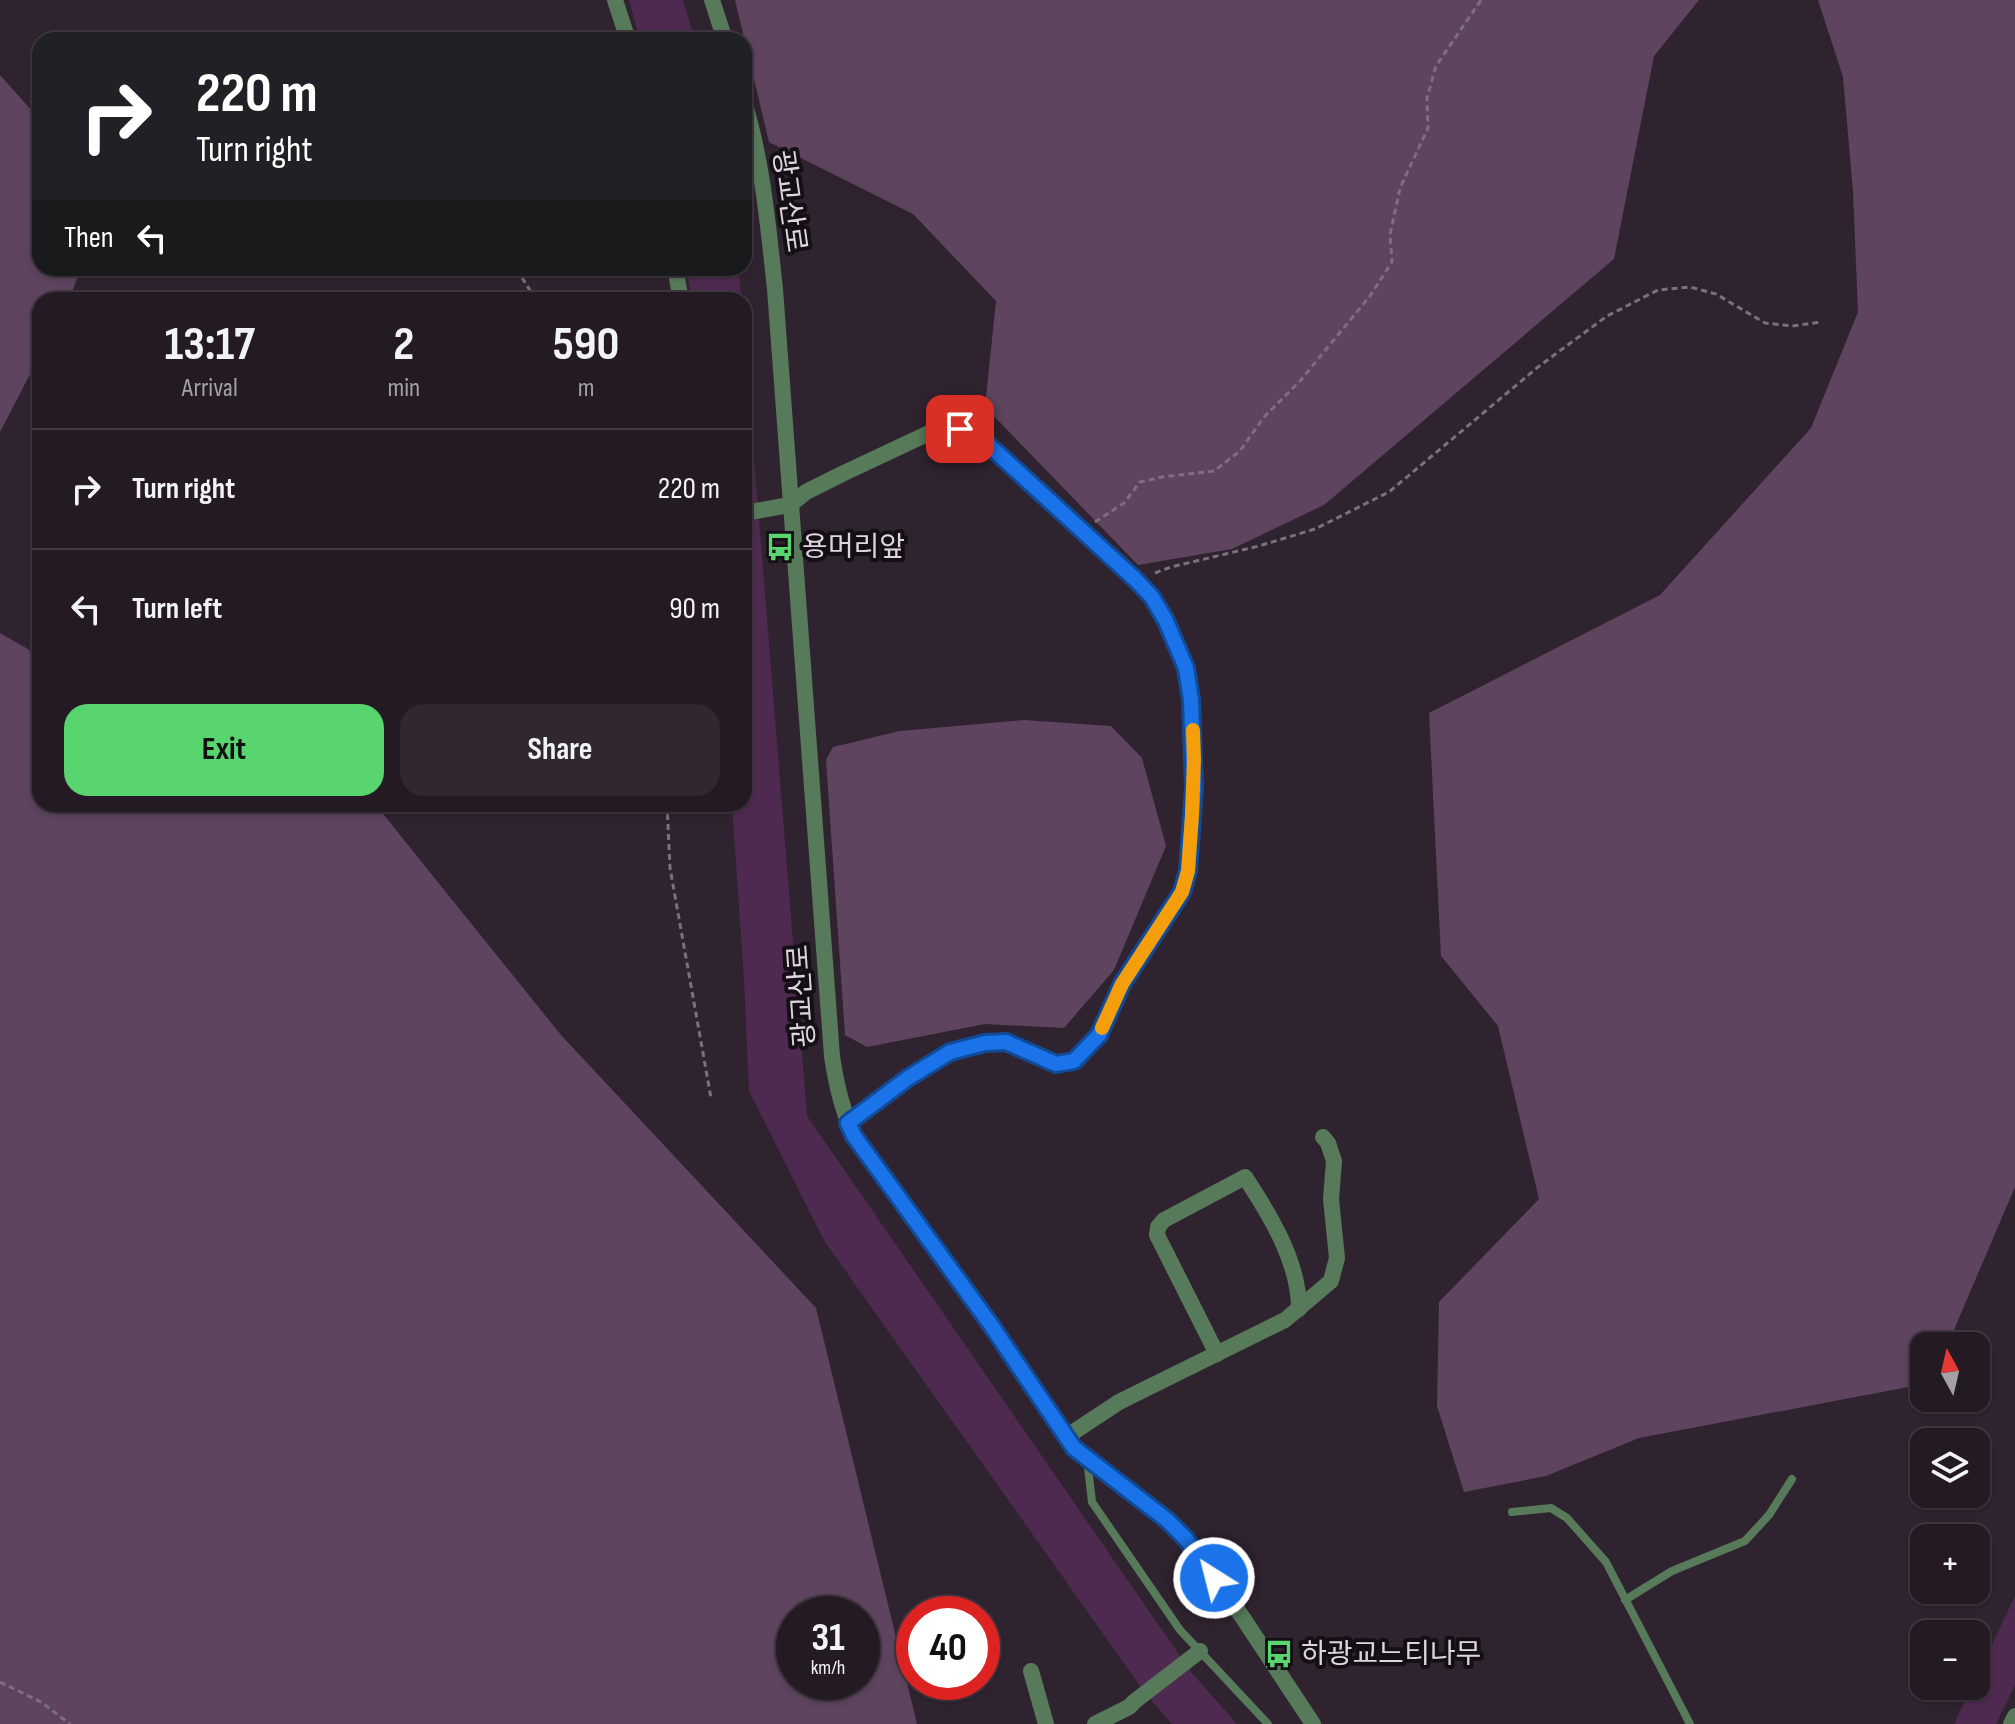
<!DOCTYPE html>
<html lang="en">
<head>
<meta charset="utf-8">
<style>
	:root { --surface:#241a24; --page:#302731; --text:#f1f3f6; --muted:#a3a1a6; --line:#413841; --accent:#59d56f }
	body { margin:0; font-family:"Sofia Sans Condensed","Noto Sans KR",sans-serif; background:var(--page); color:var(--text); height:100vh; display:flex; flex-direction:column; font-size:30px; white-space:nowrap }
	* { box-sizing:border-box; margin:0 }
	p { font-size:26px; color:var(--muted) }
	.icon { flex:none; width:44px; height:44px; fill:none; stroke:currentColor; stroke-width:2; stroke-linecap:round; stroke-linejoin:round }
	.map { position:relative; flex:1; overflow:hidden }
	.side { position:absolute; left:32px; top:292px; width:720px; height:520px; display:flex; flex-direction:column; background:var(--surface); border-radius:24px; box-shadow:0 2px 6px #0004,0 0 0 2px var(--line) }
	.side>* { flex:none }
	.top-card { position:absolute; left:32px; top:32px; width:720px; height:244px; border-radius:24px; box-shadow:0 2px 6px #0004,0 0 0 2px var(--line); background:#202124; color:#fff; overflow:hidden }
	.needle { width:52px; rotate:352deg }
	.buttons { position:absolute; left:1910px; top:1332px; display:grid; gap:16px }
	.buttons a { display:grid; place-items:center; width:80px; height:80px; border-radius:16px; background:var(--surface); box-shadow:0 2px 6px #0004,0 0 0 2px var(--line); font-size:40px }
	.speed { position:absolute; left:776px; top:1596px; display:flex; gap:16px; font-size:40px; font-weight:700; text-align:center }
	.speed>* { display:grid; place-content:center; width:104px; height:104px; border-radius:50%; background:var(--surface); box-shadow:0 2px 6px #0004,0 0 0 2px var(--line); line-height:1 }
	.speed small { font-size:20px; font-weight:400 }
	.speed .limit { border:12px solid #d22; background:#fff; color:#111 }
	.pin { position:absolute; display:grid; place-items:center; width:68px; height:68px; color:#fff; margin:-34px; border-radius:16px; box-shadow:0 4px 12px #0006 }
	.me { position:absolute; width:88px; margin:-44px; rotate:324deg; stroke-linejoin:round; filter:drop-shadow(0 0 6px #0008) }
	.turn { display:flex; align-items:center; gap:28px; height:168px; padding:0 32px; font-size:36px }
	.turn .icon { width:104px; height:104px; stroke-width:2.5 }
	.turn b { display:block; font-size:56px; line-height:68px }
	.then { display:flex; align-items:center; height:76px; padding:0 32px; background:#0003; gap:16px; font-size:30px }
	.eta { display:flex; justify-content:space-evenly; align-items:center; height:136px; text-align:center }
	.eta b { font-size:48px; font-weight:700; line-height:56px }
	.button { display:flex; gap:16px; margin-top:auto; padding:16px 32px }
	.button a { flex:1; height:92px; border-radius:24px; background:var(--accent); color:#111; font-size:32px; font-weight:700; line-height:92px; text-align:center }
	.button a+a { background:var(--page); color:var(--text) }
	ul { padding:0; list-style:none }
	li { display:flex; align-items:center; gap:24px; height:120px; padding:0 32px; border-top:2px solid var(--line) }
	li div { flex:1 }
	li b { display:block; font-size:30px }
	li em { font-style:normal }
	.map>svg:first-child { display:block }
</style>
</head>
<body>
<div class="map">
<svg width="2015" height="1724" viewBox="0 0 2015 1724">
	<rect width="100%" height="100%" fill="#302330"/>
	<g fill="#5e445e" fill-rule="evenodd">
		<path d="M735 0H1699L1654 56 1614 259 1324 505 1232 549 1138 565 985 407 996 301 913 214 769 142Z"/>
		<path d="M1818 0H2015V1187L1947 1346H1924V1384L1639 1438 1546 1476 1464 1492 1437 1406 1439 1302 1539 1199 1498 1026 1441 956 1429 713 1660 595 1811 428 1858 312 1853 192 1843 77Z"/>
		<path d="M0 75 40 120V268H81L69 300H40V355L0 432Z"/>
		<path d="M0 633 40 656V804H375L561 1035 816 1308 917 1724H0ZM862 1614V1682H794V1614Z"/>
		<path d="M1024 720 1111 726 1142 758 1166 846 1114 970 1064 1028 985 1024 867 1047 845 1035 826 760 833 747 900 731Z"/>
	</g>
	<g fill="#4f2a50">
		<path d="M629 0H683L695 40H640Z"/>
		<path d="M686 268H739L741 300H692Z"/>
		<path d="M744 333 807 1116 1191 1672 1237 1724H1172L1146 1694 825 1242 749 1091 744 979 732 804H744Z"/>
		<path d="M2015 1596V1685L1996 1724H1954L1972 1686H1976V1678Z"/>
	</g>
	<g fill="none" stroke-linecap="round" stroke-linejoin="round">
		<g stroke="#7b707b" stroke-width="3" stroke-dasharray="6 4" stroke-linecap="butt">
			<path d="M520 268 521 276 536 300"/>
			<path d="M1095 522 1124 503 1140 482 1162 477 1214 471 1240 451 1264 417 1300 381 1370 296 1392 262 1390 235 1400 188 1428 128 1427 98 1436 66 1481 0"/>
			<path d="M1155 573 1171 567 1259 546 1315 529 1389 492 1538 367 1607 316 1658 290 1690 287 1716 294 1765 323 1792 326 1822 322"/>
			<path d="M667 804 670 868 711 1098"/>
			<path d="M0 1682 41 1702 70 1724"/>
		</g>
		<g stroke="#577a5a" stroke-width="8">
			<path d="M1087 1459 1092 1502 1180 1630 1268 1724"/>
			<path d="M1512 1512 1551 1508 1567 1518 1606 1562 1690 1724"/>
			<path d="M1625 1600 1672 1571 1745 1541 1769 1515 1792 1479"/>
		</g>
		<g stroke="#577a5a" stroke-width="16">
			<path d="M615 0 628 40"/>
			<path d="M675 268 681 300"/>
			<path d="M744 513 790 505 806 492 844 473 944 426 960 429 981 438 1136 580 1152 597 1166 621 1186 668 1191 700 1194 788 1188 871 1182 892 1122 984 1099 1035 1074 1061 1056 1064 1006 1042 985 1043 950 1052 908 1078 848 1123"/>
			<path d="M1217 1354 1157 1235 1158 1227 1164 1220 1245 1177C1270 1215 1299 1262 1299 1309"/>
			<path d="M1066 1437 1119 1402 1285 1320 1331 1281 1337 1258 1331 1199 1334 1161 1328 1143 1323 1137"/>
			<path d="M1031 1671 1046 1724"/>
			<path d="M1095 1724 1129 1707 1135 1701 1200 1651"/>
			<path d="M2011 1724 2015 1716"/>
		</g>
		<g stroke="#577a5a" stroke-width="16">
			<path d="M712 0 725 40"/>
			<path d="M744 102C763 163 768 226 775 289L832 1056C836 1084 842 1110 854 1136L991 1325 1074 1448 1167 1520 1186 1539 1243 1618 1313 1724"/>
		</g>
	</g>
	<g fill="none" stroke-linecap="round" stroke-linejoin="round">
		<defs>
			<path id="route" d="M960 429 981 438 1136 580 1152 597 1166 621 1186 668 1191 700 1194 788 1188 871 1182 892 1122 984 1099 1035 1074 1061 1056 1064 1006 1042 985 1043 950 1052 908 1078 848 1123 854 1136 991 1325 1074 1448 1167 1520 1186 1539 1214 1578"/>
		</defs>
		<use href="#route" stroke="#114b97" stroke-width="20"/>
		<use href="#route" stroke="#1a73e8" stroke-width="14"/>
		<path stroke="#f59e0b" stroke-width="14" d="M1102 1028 1122 984 1182 892 1188 871 1192 815 1194 759 1193 730"/>
	</g>
	<defs>
		<symbol id="bus-bare" viewBox="-9 -9 18 18"><path d="M-5-6H5V4H4V6H2V4H-2V6H-4V4H-5ZM-3.5-4V0h7V-4ZM-3.5 1.2v1.5H-2V1.2ZM2 1.2v1.5H3.5V1.2Z" fill="#59d56f" stroke="#140f14" stroke-width="2.5" paint-order="stroke"/></symbol>
	</defs>
	<g fill-rule="evenodd">
		<use href="#bus-bare" x="760" y="527" width="40" height="40"/>
		<use href="#bus-bare" x="1259" y="1634" width="40" height="40"/>
	</g>
	<g text-anchor="middle" dominant-baseline="central" stroke-width="8" stroke-linejoin="round" paint-order="stroke">
		<g font-size="28" fill="#ded5de" stroke="#140f14">
			<text transform="translate(789 201) rotate(82)">광교산로</text>
			<text transform="translate(802 996) rotate(-94)">광교산로</text>
		</g>
		<g font-size="28" fill="#ded5de" stroke="#140f14" text-anchor="start">
			<text x="802" y="547">용머리앞</text>
			<text x="1301" y="1654">하광교느티나무</text>
		</g>
	</g>
</svg>
<div class="buttons">
<a><svg class="needle" viewBox="-14 -14 28 28"><path d="M0-13l5 13h-10z" fill="#e53935"/><path d="M0 13l5-13h-10z" fill="#a3a1a6"/></svg></a>
<a><svg class="icon" aria-label="layers" viewBox="0 0 24 24"><path d="M12 4l9 5-9 5-9-5zM3 14l9 5 9-5"/></svg></a>
<a>+</a>
<a>−</a>
</div>
<div class="speed"><div>31<small>km/h</small></div><div class="limit">40</div></div>
<div class="pin" style="left:960px;top:429px;background:#d93025"><svg class="icon" aria-label="arrive" viewBox="0 0 24 24"><path d="M6 21V4h12l-3 4 3 4H6"/></svg></div>
<svg class="me" style="left:1214px;top:1578px" viewBox="-20 -20 40 40"><circle r="17" fill="#1a73e8" stroke="#fff" stroke-width="3"/><path d="M0-11L8 9 0 5-8 9z" fill="#fff"/></svg>
<div class="top-card">
<div class="turn"><svg class="icon" aria-label="right" viewBox="0 0 24 24"><path d="M7 20v-9h11M14 6l5 5-5 5"/></svg><div><b>220 m</b>Turn right</div></div>
<div class="then">Then<svg class="icon" aria-label="left" viewBox="0 0 24 24"><path d="M17 20v-9H6M10 6l-5 5 5 5"/></svg></div>
</div>
<section class="side">
<div class="eta">
<div><b>13:17</b><p>Arrival</p></div>
<div><b>2</b><p>min</p></div>
<div><b>590</b><p>m</p></div>
</div>
<ul>
<li><svg class="icon" aria-label="right" viewBox="0 0 24 24"><path d="M7 20v-9h11M14 6l5 5-5 5"/></svg><div><b>Turn right</b></div><em>220 m</em></li>
<li><svg class="icon" aria-label="left" viewBox="0 0 24 24"><path d="M17 20v-9H6M10 6l-5 5 5 5"/></svg><div><b>Turn left</b></div><em>90 m</em></li>
</ul>
<div class="button"><a>Exit</a><a>Share</a></div>
</section>
</div>
</body>
</html>
